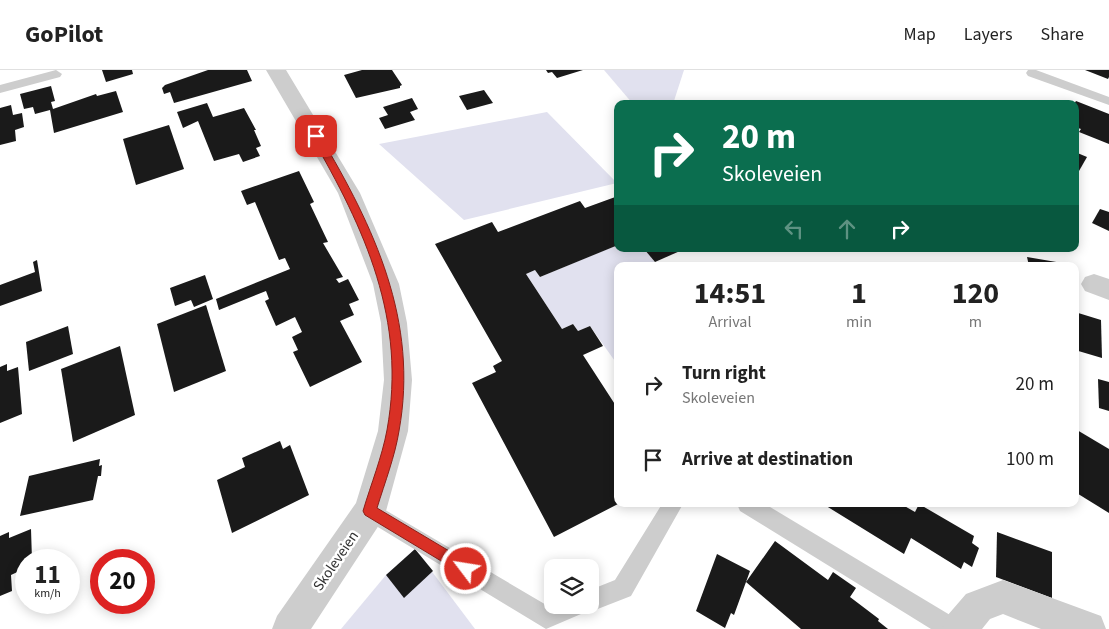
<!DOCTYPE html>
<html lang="en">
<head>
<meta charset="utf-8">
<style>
	:root { --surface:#fff; --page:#f2f2f2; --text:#222; --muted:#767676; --line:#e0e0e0 }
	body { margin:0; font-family:"Source Sans 3",sans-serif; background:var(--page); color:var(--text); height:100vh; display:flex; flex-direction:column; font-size:19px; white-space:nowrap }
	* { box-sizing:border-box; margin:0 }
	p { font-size:16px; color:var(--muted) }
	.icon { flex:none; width:28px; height:28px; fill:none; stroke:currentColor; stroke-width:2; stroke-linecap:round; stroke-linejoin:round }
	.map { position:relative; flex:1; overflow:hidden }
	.side { position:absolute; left:614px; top:192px; width:465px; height:245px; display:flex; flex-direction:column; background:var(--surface); border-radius:10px; box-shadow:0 2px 12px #0003 }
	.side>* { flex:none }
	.guide { position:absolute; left:614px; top:30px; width:465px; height:152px; border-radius:10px; box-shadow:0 2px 12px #0003; background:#0b6e4f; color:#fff; overflow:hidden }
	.buttons { position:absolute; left:544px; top:489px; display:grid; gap:10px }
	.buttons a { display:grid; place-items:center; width:55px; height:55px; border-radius:10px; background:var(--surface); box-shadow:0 2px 12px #0003; font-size:25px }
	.speed { position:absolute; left:15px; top:479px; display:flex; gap:10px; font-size:25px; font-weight:700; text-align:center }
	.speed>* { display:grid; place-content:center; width:65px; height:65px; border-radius:50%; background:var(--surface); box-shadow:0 2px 12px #0003; line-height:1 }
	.speed small { font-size:12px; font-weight:400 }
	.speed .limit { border:8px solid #d22; background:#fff; color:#111 }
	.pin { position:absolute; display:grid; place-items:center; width:42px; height:42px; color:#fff; margin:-21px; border-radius:10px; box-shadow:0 2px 8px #0006 }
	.me { position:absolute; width:55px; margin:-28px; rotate:301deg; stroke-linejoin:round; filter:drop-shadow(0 0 4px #0008) }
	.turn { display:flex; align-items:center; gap:18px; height:105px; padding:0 25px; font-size:22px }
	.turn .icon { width:65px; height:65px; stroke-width:2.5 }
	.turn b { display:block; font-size:35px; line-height:42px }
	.lanes { display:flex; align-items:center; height:48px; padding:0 25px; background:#0003; justify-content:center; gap:25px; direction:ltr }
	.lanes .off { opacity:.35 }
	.eta { display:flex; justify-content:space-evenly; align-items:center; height:85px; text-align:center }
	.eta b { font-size:30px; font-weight:700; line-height:35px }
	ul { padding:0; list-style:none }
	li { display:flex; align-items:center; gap:15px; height:75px; padding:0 25px }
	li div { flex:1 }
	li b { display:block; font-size:19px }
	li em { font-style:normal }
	header { display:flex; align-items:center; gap:30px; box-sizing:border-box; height:70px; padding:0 25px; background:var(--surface); border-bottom:1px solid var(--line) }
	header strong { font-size:24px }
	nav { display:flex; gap:28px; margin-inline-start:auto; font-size:18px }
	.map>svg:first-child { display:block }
</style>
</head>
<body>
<header>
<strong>GoPilot</strong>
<nav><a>Map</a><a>Layers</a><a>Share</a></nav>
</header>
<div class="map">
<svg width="1109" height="559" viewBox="0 0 1109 559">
	<rect width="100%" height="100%" fill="#fff"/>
	<g fill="#e1e1ef">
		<path d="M604 0H684L673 34H633Z"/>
		<path d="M547 42 617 113 464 150 379 74Z"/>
		<path d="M617 175 618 179H644L658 196H618L617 294 590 256 578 261 573 254 562 259 526 204 535 200 540 207Z"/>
		<path d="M415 479 475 559H341L386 505Z"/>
	</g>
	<g fill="#1a1a1a">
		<path d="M102 0H132L133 4 106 12Z"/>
		<path d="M208 0H247L252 11 174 33 170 22 164 24 162 18 165 15Z"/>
		<path d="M362 0H392L402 15 400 16V18L356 28 344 5Z"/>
		<path d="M546 0H583L557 8 552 2 548 3Z"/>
		<path d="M1085 0H1109V7L1108 9Z"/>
		<path d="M51 16 55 31 51 32 53 39 96 24 97 26 116 21 123 42 54 63 50 40 35 44 33 37 24 39 20 24Z"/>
		<path d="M484 20 493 33 467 40 459 26Z"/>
		<path d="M412 28 418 39 410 42 415 50 385 59 379 48 388 45 383 37Z"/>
		<path d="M1076 31 1109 44V74L1079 62 1081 59 1075 57 1074 34Z"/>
		<path d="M207 33 213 47 244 38 256 60H254L261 76 256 78 260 86 243 92 239 84 214 91 198 51 183 58 177 42Z"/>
		<path d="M11 35 13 45 22 43 24 57 15 60 16 71 0 75V38Z"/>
		<path d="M169 55 184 99 136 115 123 69Z"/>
		<path d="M1075 82 1087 87 1075 108Z"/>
		<path d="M299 101 314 132 310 134 328 172 323 173 343 207 336 209 339 213 348 209 359 230 349 234 354 245 340 251 362 292 310 317 293 282 298 280 292 267 302 262 295 247 276 256 265 231 269 229 266 221 219 240 216 229 290 199 285 188 279 190 255 132 247 135 241 121Z"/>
		<path d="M618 126V175L540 207 535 200 526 204 562 259 573 254 578 261 590 256 603 276 583 285 618 339V434L554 467 472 313 496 302 493 296 502 291 435 174 492 152 498 162 580 131 585 138Z"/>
		<path d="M1100 139 1109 142V161L1092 153Z"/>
		<path d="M644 179H678L680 181 655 192Z"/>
		<path d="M1027 187 1068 194 1069 196H1029Z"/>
		<path d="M37 190 42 221 0 236V215L35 202 33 192Z"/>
		<path d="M205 205 213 229 194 237 191 230 175 236 170 218Z"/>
		<path d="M206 235 226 301 174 322 157 254Z"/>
		<path d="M1075 242 1101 250 1102 288 1075 280Z"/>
		<path d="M68 256 73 284 29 301 26 272Z"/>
		<path d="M120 276 135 345 73 372 61 299Z"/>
		<path d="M7 294V301L18 297 22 344 0 353V297Z"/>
		<path d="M1098 309 1109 312V341L1099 338Z"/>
		<path d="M1077 360 1109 379V443L1075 422V364Z"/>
		<path d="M280 371 283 379 290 375 309 425 232 463 217 410 245 397 242 388Z"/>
		<path d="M100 389 99 396 102 395 101 406H98L93 430 20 446 29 406Z"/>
		<path d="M823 434H901L915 442 919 434 974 466 972 473 979 478 972 497 964 492 961 499 911 468 904 484Z"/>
		<path d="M31 459 32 490H26V498L11 505 12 521 0 526V466L9 462V468Z"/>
		<path d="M997 462 1052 482V528L996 507Z"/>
		<path d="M775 471 828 510 833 502 856 518 850 527 879 549 878 551 888 559H801L746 512 734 545 731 543 725 558 696 541 717 484 750 501 746 512Z"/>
		<path d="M415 479 433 501 404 528 386 505Z"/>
	</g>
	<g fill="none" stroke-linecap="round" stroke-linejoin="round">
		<g fill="#cdcdcd" fill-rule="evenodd">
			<path d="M56 0 62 4 60 7 0 23V15Z"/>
			<path d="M1028 0H1036L1109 27V35L1028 6 1026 3Z"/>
			<path d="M370 431 548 536 552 535H590V520L615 510 662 434H683L631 526 590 542 588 541 546 559 363 448 360 441 363 434Z"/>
			<path d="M737 434H765L960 551 963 559H931L740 441Z"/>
		</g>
		<g fill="#cdcdcd" fill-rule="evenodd">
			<path d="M266 0H286L360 123 399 214 407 253 412 310 408 361 386 441 381 452 311 559H272L277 546 356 433 378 361 384 310 381 253 373 214 338 123Z"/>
			<path d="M1094 204 1109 209V230L1085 221 1081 214 1085 207Z"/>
			<path d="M1003 510 1101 546 1106 559H1041L1003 544 990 549 982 559H942L947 546 966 524Z"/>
		</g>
	</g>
	<path fill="#d93025" stroke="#8d1f18" d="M316 63 320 66C374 157 419 251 399 361 395 386 385 412 377 438L471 494 473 499 471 504 466 506 365 445 363 441C371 414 382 387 387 360 407 250 365 159 311 66Z"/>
	<g text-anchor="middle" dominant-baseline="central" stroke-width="5" stroke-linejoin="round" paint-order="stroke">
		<g font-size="15" fill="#333" stroke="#fff">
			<text transform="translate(336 491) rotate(-56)">Skoleveien</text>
		</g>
	</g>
</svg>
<div class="buttons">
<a><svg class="icon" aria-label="layers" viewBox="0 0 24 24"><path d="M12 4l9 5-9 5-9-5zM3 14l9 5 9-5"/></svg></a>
</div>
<div class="speed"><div>11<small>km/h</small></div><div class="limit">20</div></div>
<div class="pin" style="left:316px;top:66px;background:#d93025"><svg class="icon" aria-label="arrive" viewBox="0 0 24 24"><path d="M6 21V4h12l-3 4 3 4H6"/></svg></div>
<svg class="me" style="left:466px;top:499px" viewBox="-20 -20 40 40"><circle r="17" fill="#d93025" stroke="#fff" stroke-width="3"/><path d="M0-11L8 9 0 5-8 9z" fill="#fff"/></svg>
<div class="guide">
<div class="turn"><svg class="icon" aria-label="right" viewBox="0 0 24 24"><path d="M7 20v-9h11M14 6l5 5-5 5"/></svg><div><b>20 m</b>Skoleveien</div></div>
<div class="lanes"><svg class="icon off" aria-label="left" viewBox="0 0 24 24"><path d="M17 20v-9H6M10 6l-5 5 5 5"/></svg><svg class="icon off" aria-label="ahead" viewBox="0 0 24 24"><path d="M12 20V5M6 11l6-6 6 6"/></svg><svg class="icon" aria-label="right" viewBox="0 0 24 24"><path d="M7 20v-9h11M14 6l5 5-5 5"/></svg></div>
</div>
<section class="side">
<div class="eta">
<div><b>14:51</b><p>Arrival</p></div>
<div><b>1</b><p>min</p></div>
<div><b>120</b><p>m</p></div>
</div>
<ul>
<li><svg class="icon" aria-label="right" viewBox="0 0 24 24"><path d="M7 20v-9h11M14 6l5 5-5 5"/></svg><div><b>Turn right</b><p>Skoleveien</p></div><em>20 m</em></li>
<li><svg class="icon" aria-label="arrive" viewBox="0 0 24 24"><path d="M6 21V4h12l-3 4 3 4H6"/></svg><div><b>Arrive at destination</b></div><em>100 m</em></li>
</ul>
</section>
</div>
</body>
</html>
